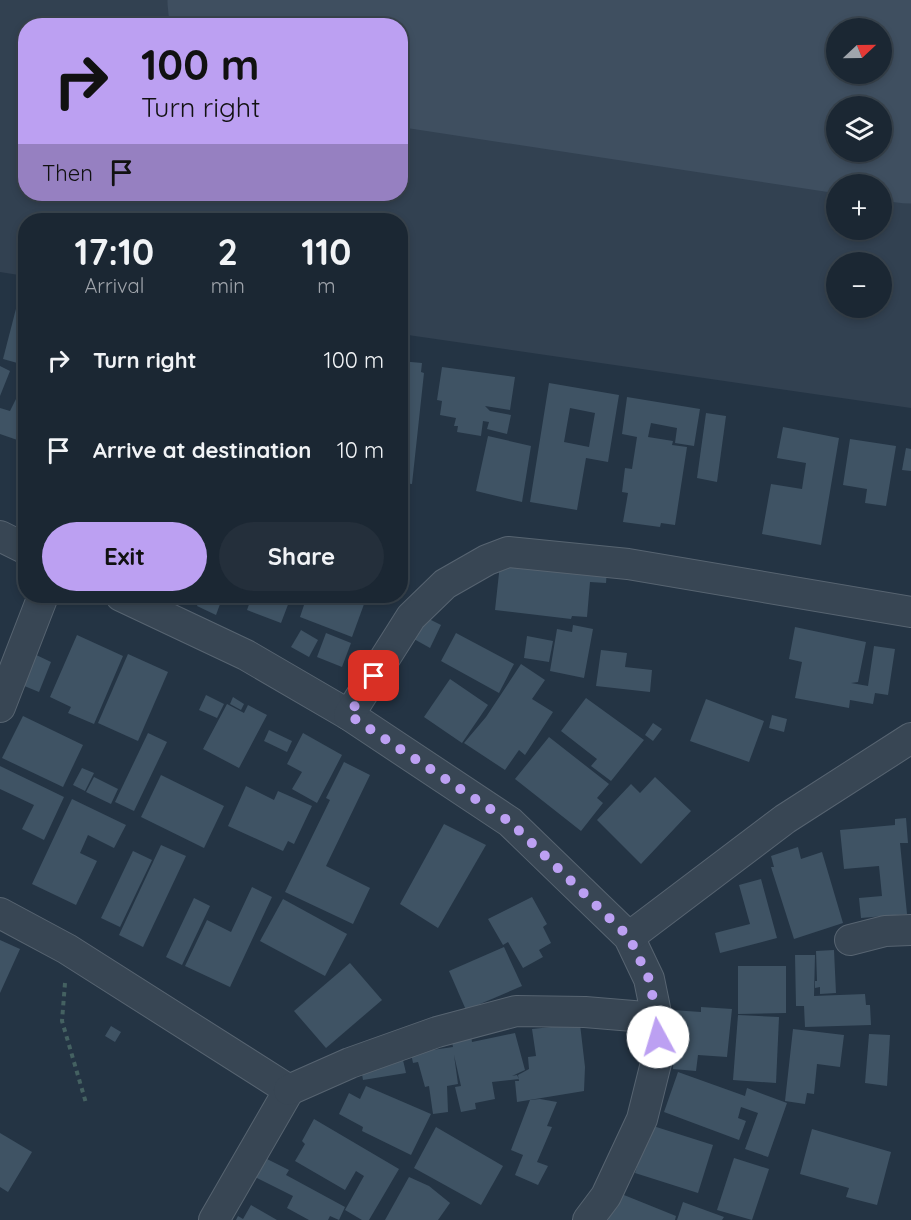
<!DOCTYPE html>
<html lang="en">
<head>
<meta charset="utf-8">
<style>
	:root { --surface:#1b2733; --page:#242f3b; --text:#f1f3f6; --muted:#a0a5ac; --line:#39444e; --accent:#bca0f2 }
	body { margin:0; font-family:Quicksand,sans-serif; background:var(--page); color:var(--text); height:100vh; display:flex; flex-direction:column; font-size:22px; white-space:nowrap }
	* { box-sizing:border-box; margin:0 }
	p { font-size:20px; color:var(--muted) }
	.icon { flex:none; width:33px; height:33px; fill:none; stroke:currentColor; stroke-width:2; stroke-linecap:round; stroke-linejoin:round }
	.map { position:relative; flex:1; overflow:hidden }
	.side { position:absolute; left:18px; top:213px; width:390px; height:390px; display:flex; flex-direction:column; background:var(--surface); border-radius:24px; box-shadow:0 3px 9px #0003,0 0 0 2px var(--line) }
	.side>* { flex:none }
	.hud { position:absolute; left:18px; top:18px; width:390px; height:183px; border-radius:24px; box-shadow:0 3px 9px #0003,0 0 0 2px var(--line); background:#bca0f2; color:#111; overflow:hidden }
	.needle { width:39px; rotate:68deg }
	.fabs { position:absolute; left:826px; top:18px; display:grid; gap:12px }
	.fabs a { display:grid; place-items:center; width:66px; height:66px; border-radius:50%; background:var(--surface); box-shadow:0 3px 9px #0003,0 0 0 2px var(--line); font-size:30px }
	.pin { position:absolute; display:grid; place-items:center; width:51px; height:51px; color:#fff; margin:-26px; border-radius:12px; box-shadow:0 3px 9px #0006 }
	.me { position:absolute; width:66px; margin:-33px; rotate:354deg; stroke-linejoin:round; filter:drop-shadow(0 0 4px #0008) }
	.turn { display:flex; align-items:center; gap:21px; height:126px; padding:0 24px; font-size:27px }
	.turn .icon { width:78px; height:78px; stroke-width:2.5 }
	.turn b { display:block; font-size:42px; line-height:51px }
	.then { display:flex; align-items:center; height:57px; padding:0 24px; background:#0003; gap:12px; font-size:22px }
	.eta { display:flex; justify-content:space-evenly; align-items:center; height:102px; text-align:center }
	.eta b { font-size:36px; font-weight:700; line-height:42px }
	.button { display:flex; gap:12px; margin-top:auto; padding:12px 24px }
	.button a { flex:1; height:69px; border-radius:36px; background:var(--accent); color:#111; font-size:24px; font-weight:700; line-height:69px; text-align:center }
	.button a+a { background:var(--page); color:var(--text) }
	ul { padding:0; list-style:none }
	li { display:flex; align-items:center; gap:18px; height:90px; padding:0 24px }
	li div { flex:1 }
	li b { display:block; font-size:22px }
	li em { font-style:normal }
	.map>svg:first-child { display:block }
</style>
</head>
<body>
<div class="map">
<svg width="911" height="1220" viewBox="0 0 911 1220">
	<rect width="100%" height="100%" fill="#243444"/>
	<path fill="#324151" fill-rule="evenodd" d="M0 0H911V408L401 334 400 220H26L25 276 0 272ZM26 26H400V194H26ZM837 28H882V74H837ZM837 106H882V152H837ZM837 184H882V230H837ZM837 262H882V308H837Z"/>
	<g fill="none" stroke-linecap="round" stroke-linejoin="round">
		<path stroke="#3f4f60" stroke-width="213" d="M274 0 911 97"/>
	</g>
	<g fill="#3f5364" fill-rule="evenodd">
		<path d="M18 301 26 303V346L21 364 3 359Z"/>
		<path d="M400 361 422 363 421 372 424 373 412 484 400 483Z"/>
		<path d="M0 366 10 371 0 396Z"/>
		<path d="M442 367 515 377 510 410 485 406 490 411 511 415 507 434 487 429 489 422 483 421 481 436 457 432 458 426H454L456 418 440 415 442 401 437 400Z"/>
		<path d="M549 383 619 395 608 462 586 458 577 510 530 502ZM570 408 595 413 589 447 564 442Z"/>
		<path d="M20 391 26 393V443L0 434V408L10 411Z"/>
		<path d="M627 397 700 409 694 446 675 443 677 428 651 423 648 437 673 441 672 445 687 447 675 525 661 523 660 527 623 522 628 493 622 492 625 468 632 469 637 437 622 434Z"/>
		<path d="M706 413 726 416 717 482 697 478Z"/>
		<path d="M783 427 839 438 821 545 762 534 771 484 802 489 806 463 777 458Z"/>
		<path d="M488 436 531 446 522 502 476 491Z"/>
		<path d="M850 439 896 446 886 506 865 503 867 489 843 485Z"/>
		<path d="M906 448 911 449V471L902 470Z"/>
		<path d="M500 564 607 570 606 583 590 582 587 617 572 616 571 619 495 610Z"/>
		<path d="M201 596H223L216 615 197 606Z"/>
		<path d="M252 596H278L277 598 289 602 281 623 247 610Z"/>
		<path d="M307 596H367L352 637 300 617Z"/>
		<path d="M425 617 441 625 430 648 414 639Z"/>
		<path d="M573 625 593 629 584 678 550 671 557 629 572 632Z"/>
		<path d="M795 627 866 642 858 682 851 683 868 686 874 646 895 649 888 695 875 693 873 704 850 700 849 708 795 698 802 662 789 659Z"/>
		<path d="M301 630 318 640 309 657 291 647Z"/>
		<path d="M326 633 351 643 342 667 317 657Z"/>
		<path d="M456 633 514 664 499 693 441 661Z"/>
		<path d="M77 635 123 656 94 724 68 713 71 707 50 697Z"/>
		<path d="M527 636 553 641 549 662 524 658Z"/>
		<path d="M601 650 627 653 625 667 652 670 650 692 596 686Z"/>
		<path d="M30 652 51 662 39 692 17 683Z"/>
		<path d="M128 654 168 672 138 741 98 723Z"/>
		<path d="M521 664 545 680 532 699 553 712 525 755 519 750 505 770 464 743 486 717Z"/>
		<path d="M450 679 488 705 462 743 424 717Z"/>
		<path d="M206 695 224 704 217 718 199 710Z"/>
		<path d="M233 697 244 704 241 710 230 704Z"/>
		<path d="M586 698 644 740 611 781 591 766 597 759 561 731Z"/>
		<path d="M706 699 764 721 749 762 690 741Z"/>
		<path d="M227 704 244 713 248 705 267 715 239 768 203 749Z"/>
		<path d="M772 715 787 719 784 732 769 728Z"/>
		<path d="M23 716 83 745 63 787 2 758Z"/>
		<path d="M653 723 662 729 653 741 645 735Z"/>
		<path d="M269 730 292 741 287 752 264 741Z"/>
		<path d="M148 733 167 742 134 811 115 802Z"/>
		<path d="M303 733 342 755 317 803 292 789 302 772 287 764Z"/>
		<path d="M549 737 609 784 597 798 603 803 581 831 515 779Z"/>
		<path d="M344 762 370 775 326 866 370 888 353 924 285 892 330 800 326 798Z"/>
		<path d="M0 766 64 797 44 840 22 829 34 805 0 789Z"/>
		<path d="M82 768 94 773 85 791 73 785Z"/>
		<path d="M161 775 224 806 204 848 141 817Z"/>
		<path d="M94 777 118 789 111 804 86 792Z"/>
		<path d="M655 777 691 811 641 864 597 820 631 784 640 793Z"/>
		<path d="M246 786 274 800 278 791 312 806 294 844 288 841 283 851 228 826Z"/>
		<path d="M72 799 126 825 114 848 88 835 80 853 97 861 76 905 32 884Z"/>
		<path d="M906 818 908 843H900L907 914 861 918 859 898 882 896 879 866 844 869 840 830 895 825V819Z"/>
		<path d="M444 824 486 845 438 928 400 904Z"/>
		<path d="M161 845 186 856 143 947 119 935Z"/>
		<path d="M798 847 801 859 822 852 843 923 794 939 771 867H774L771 856Z"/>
		<path d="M133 851 152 860 120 927 101 918Z"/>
		<path d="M761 879 777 938 720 953 715 933 750 924 739 885Z"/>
		<path d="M252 887 272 897 230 987 185 966 207 920 231 932Z"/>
		<path d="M532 897 547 924 543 927 551 943 539 950 543 957 523 968 508 942 503 945 488 919Z"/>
		<path d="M194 898 210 906 182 965 166 957Z"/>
		<path d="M283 899 347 934 325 976 260 941Z"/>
		<path d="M0 940 20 949 0 993Z"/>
		<path d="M504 947 522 986 466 1010 449 971Z"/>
		<path d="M834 950 836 993 820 994V987L815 988V981H817L816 951Z"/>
		<path d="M795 955H815L814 996 865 994 866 1005H870L871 1025 805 1027 804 1006H796Z"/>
		<path d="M350 963 382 1000 326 1048 294 1011Z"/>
		<path d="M738 966H786V1013L738 1014Z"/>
		<path d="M701 1007 732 1009 727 1057 698 1055 696 1071 673 1069 674 1050H678V1045L669 1044 672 1010 701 1012Z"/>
		<path d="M738 1015 779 1017 776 1083 733 1080Z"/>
		<path d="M580 1024 585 1067 584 1091 517 1102 515 1081H519L518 1075 529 1069 528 1057 536 1056 532 1029Z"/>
		<path d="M111 1026 121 1032 115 1042 105 1036Z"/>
		<path d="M793 1029 844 1035 840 1067 817 1064 814 1094 807 1093 805 1104 785 1101Z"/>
		<path d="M515 1033 525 1070 512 1076 517 1075 519 1079 492 1082 495 1099 475 1103 476 1109 461 1112 455 1087 461 1086 454 1055 458 1084 447 1086 448 1112 433 1114 429 1086 425 1087 418 1062 413 1063 411 1053 453 1047 452 1042 471 1035 472 1042Z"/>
		<path d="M869 1034 890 1035 887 1086 865 1083Z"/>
		<path d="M403 1060 406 1073 363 1080 361 1068Z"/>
		<path d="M678 1072 745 1096 747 1088 787 1103 768 1157 745 1149 758 1113 741 1107 738 1118 746 1121 739 1140 664 1112Z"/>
		<path d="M366 1086 431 1114 411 1155 362 1131 363 1127 339 1114 349 1093 360 1099Z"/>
		<path d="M540 1099 557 1102 547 1126 552 1127 537 1162 548 1166 538 1185 515 1175 523 1155 511 1150 530 1100Z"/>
		<path d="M314 1119 399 1169 369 1220H362L345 1210 364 1176 356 1171 345 1190 295 1161 305 1144 302 1141Z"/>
		<path d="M650 1125 713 1145 698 1193 635 1173Z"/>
		<path d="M436 1127 503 1166 481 1205 414 1168Z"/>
		<path d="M812 1129 891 1152 877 1205 846 1197 849 1188 800 1174Z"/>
		<path d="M0 1133 32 1152 8 1192 0 1187Z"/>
		<path d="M265 1158 289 1170 286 1175 345 1207 339 1220 330 1216 328 1220H309L287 1208 293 1196 255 1177Z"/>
		<path d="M734 1158 769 1169 752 1220 717 1210Z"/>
		<path d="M409 1177 429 1186 450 1203 438 1220H385Z"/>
		<path d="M619 1193 676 1216 675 1220H608Z"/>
		<path d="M683 1202 724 1217 722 1220H677Z"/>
		<path d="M251 1205 277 1220H236L238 1216 243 1219Z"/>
	</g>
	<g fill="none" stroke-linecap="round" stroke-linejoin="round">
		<defs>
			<g id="street">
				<path d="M0 536 26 549"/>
				<path d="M121 596 246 655 349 715 510 822 629 937 649 979 657 1018 658 1055 642 1119 606 1196 588 1220"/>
				<path d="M0 707 43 596"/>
				<path d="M349 715 411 617 445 584 487 560 508 552 628 564 911 612"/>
				<path d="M0 913 67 949 289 1090 214 1220"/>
				<path d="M629 937 785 819 911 738"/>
				<path d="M850 940 885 931 911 930"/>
				<path d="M289 1090 350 1063 437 1032 516 1011 585 1012 657 1018"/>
			</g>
		</defs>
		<use href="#street" stroke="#576471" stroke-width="32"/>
		<path stroke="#446161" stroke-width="4" stroke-dasharray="4.5 4.5" stroke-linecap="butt" d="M65 983 62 1021 86 1103"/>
		<use href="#street" stroke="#384654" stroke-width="30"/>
	</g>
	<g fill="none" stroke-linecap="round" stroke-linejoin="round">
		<path stroke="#bca0f2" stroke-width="10" stroke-dasharray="0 18" d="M374 676 349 715 510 822 629 937 649 979 657 1018 658 1037"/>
	</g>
</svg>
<div class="fabs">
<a><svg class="needle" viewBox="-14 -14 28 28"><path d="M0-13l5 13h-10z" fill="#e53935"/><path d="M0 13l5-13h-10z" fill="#a0a5ac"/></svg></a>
<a><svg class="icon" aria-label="layers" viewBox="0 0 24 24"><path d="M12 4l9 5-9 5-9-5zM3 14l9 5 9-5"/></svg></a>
<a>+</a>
<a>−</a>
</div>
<div class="pin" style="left:374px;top:676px;background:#d93025"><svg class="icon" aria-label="arrive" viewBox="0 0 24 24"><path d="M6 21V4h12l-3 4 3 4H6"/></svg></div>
<svg class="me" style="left:658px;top:1037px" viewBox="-20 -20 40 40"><circle r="19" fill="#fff"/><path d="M0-13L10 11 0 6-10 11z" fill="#bca0f2"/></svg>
<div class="hud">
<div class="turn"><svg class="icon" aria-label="right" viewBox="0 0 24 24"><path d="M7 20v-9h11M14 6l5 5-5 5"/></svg><div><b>100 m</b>Turn right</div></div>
<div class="then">Then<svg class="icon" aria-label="arrive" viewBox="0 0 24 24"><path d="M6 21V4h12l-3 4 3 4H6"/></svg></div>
</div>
<section class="side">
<div class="eta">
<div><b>17:10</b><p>Arrival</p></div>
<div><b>2</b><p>min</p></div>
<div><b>110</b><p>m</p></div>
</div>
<ul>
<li><svg class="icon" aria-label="right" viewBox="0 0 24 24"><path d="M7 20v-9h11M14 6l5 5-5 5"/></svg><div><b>Turn right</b></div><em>100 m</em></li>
<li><svg class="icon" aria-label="arrive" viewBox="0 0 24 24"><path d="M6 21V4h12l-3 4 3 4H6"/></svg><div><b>Arrive at destination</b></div><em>10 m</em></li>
</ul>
<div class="button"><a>Exit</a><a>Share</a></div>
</section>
</div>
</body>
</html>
